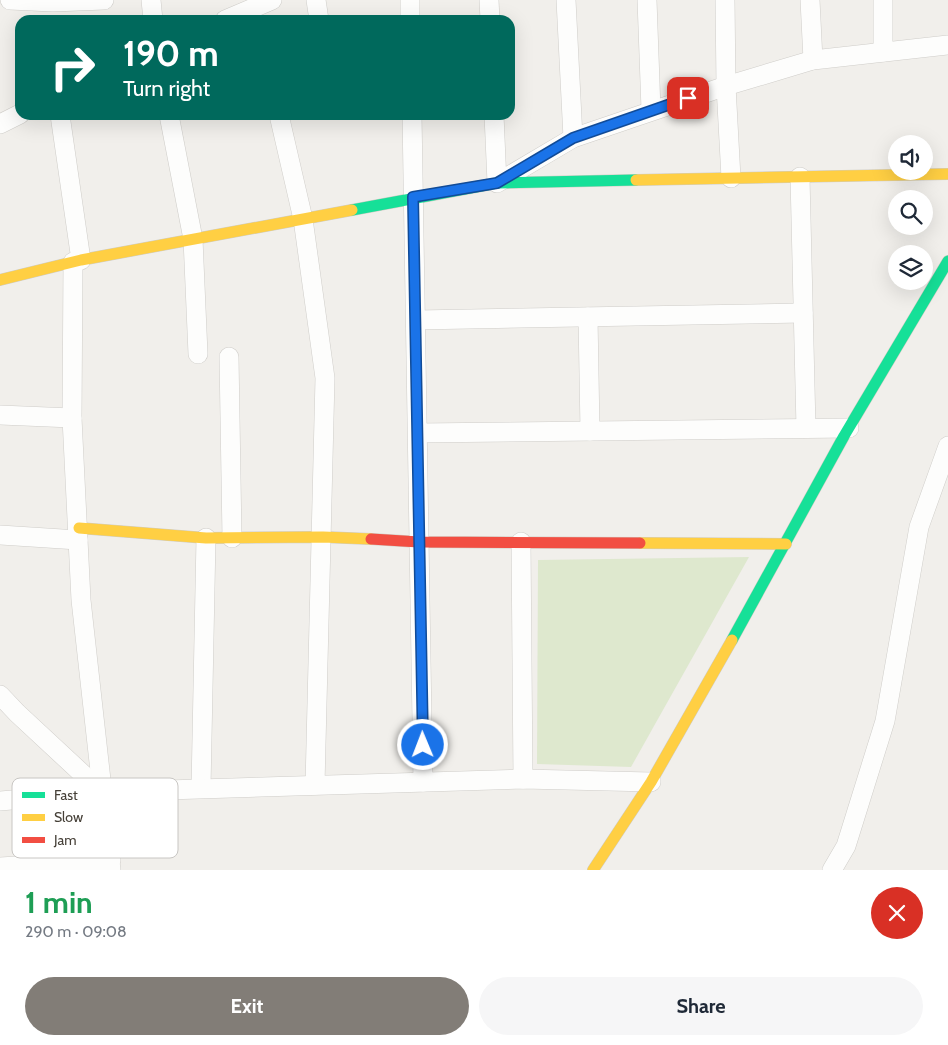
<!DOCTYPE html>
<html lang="en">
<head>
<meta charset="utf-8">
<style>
	:root { --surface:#fff; --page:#f6f6f7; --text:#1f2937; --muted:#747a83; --accent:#827d77 }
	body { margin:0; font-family:Cabin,sans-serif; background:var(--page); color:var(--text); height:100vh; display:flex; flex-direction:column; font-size:19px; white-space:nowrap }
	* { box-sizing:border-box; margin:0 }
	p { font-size:16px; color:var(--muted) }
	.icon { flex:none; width:28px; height:28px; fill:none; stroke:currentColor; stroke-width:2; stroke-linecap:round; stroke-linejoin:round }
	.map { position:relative; height:870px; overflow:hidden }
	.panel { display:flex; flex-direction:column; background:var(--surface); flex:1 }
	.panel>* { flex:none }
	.banner { position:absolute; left:15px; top:15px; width:500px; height:105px; border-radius:15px; box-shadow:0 5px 20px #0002; background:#00695c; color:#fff; overflow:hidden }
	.fabs { position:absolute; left:888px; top:135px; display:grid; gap:10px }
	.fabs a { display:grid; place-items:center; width:45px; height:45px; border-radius:50%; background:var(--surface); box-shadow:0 5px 20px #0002; font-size:25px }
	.pin { position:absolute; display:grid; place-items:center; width:42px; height:42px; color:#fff; margin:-21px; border-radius:10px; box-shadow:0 2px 8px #0006 }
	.me { position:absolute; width:55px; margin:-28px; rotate:359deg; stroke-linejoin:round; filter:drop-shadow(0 0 4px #0008) }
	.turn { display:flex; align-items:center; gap:18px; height:105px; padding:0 25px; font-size:22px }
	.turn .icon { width:65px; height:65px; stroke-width:2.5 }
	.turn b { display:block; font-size:35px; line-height:42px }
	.round { display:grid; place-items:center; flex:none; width:52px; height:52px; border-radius:26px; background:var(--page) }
	.overview { display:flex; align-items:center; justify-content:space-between; height:85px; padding:0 25px }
	h1 { font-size:30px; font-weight:700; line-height:38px; color:#1e9e55 }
	.action { display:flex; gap:10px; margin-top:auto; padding:10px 25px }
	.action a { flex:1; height:58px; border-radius:30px; background:var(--accent); color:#fff; font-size:20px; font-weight:700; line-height:58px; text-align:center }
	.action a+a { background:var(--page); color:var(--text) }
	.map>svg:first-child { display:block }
</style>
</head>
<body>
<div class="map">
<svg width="948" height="870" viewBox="0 0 948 870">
	<rect width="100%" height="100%" fill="#f1efeb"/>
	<path fill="#dee8ce" d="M749 557 631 767 537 764 538 560Z"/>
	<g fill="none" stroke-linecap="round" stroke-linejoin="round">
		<defs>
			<g id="street">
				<path d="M10 0 53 2 104 0"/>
				<path d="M151 0 153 20"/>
				<path d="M316 0 319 20"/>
				<path d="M410 0V20"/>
				<path d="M489 0 490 20"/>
				<path d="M566 0 573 138"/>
				<path d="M647 0 651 110"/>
				<path d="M725 0 726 86 731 178"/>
				<path d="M810 0 813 60"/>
				<path d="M883 0V52"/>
				<path d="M225 20 272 0"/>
				<path d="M60 115 81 260"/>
				<path d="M169 115 193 239 198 354"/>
				<path d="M279 115 303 219 325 378 315 785"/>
				<path d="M412 115 423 782"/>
				<path d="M494 115 497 183 573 138 726 86 813 60 948 45"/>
				<path d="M0 124 20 114"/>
				<path d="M800 177 806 428"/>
				<path d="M73 262 72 418 81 600 111 870"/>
				<path d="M588 317 590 431"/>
				<path d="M417 320 803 313"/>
				<path d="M229 357 232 538"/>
				<path d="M0 415 72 418"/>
				<path d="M418 433 849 428"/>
				<path d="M0 535 78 540"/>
				<path d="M521 542 523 779"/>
				<path d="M0 695 17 713 102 792"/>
				<path d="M201 788 206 538"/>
				<path d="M0 801 102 792 523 779 651 782"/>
				<path d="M0 867 111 860"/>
				<path d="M832 870 846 846 885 721 919 527 948 446"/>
			</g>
			<g id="fast">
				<path d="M352 210 497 183 636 180"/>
				<path d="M732 640 844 436 948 261"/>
			</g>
			<g id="slow">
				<path d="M636 180 948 174"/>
				<path d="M0 280 81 260 352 210"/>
				<path d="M79 528 206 538 323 537 371 539"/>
				<path d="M640 543 786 544"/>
				<path d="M593 870 651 782 732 640"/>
			</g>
			<path id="jam" d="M371 539 419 542 640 543"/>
		</defs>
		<use href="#street" stroke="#cfcdc9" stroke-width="20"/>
		<use href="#fast" stroke="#cfccc3" stroke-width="12"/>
		<use href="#slow" stroke="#cfccc3" stroke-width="12"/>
		<use href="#jam" stroke="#cfccc3" stroke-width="12"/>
		<use href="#street" stroke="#fdfdfc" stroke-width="19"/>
		<use href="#fast" stroke="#16e098" stroke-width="11"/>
		<use href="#slow" stroke="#ffcf43" stroke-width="11"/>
		<use href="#jam" stroke="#f24e42" stroke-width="11"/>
	</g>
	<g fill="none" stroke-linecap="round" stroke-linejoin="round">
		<defs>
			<path id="route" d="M423 745 413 197 497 183 573 138 688 98"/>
		</defs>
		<use href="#route" stroke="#114b97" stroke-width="12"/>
		<use href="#route" stroke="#1a73e8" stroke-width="9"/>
	</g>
	<rect x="12" y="778" width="166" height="80" rx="8" fill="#fff" stroke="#c8c6c3" stroke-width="1"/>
	<rect x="22" y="792" width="23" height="6" fill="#16e098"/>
	<rect x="22" y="814" width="23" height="7" fill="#ffcf43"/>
	<rect x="22" y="837" width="23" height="6" fill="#f24e42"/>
	<g font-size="14" fill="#464038">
		<text x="54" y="800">Fast</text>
		<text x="54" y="822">Slow</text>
		<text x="54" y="845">Jam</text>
	</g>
</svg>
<div class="fabs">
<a><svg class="icon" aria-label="sound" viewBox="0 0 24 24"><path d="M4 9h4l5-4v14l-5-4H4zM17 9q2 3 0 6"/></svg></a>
<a><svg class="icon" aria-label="search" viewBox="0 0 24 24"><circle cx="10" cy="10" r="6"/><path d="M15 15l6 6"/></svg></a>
<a><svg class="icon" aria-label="layers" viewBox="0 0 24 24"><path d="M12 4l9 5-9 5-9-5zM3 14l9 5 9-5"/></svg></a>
</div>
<div class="pin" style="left:688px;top:98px;background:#d93025"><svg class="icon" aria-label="arrive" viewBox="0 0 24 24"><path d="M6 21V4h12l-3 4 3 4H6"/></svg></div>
<svg class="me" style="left:423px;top:745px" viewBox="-20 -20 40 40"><circle r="17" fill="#1a73e8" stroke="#fff" stroke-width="3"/><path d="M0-11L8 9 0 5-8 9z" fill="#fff"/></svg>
<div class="banner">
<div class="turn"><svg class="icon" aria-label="right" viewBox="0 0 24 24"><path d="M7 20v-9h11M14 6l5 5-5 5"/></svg><div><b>190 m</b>Turn right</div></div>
</div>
</div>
<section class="panel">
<div class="overview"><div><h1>1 min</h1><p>290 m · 09:08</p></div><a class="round" style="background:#d93025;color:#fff"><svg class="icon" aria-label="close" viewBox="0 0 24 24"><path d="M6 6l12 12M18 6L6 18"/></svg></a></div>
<div class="action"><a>Exit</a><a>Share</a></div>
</section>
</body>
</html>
